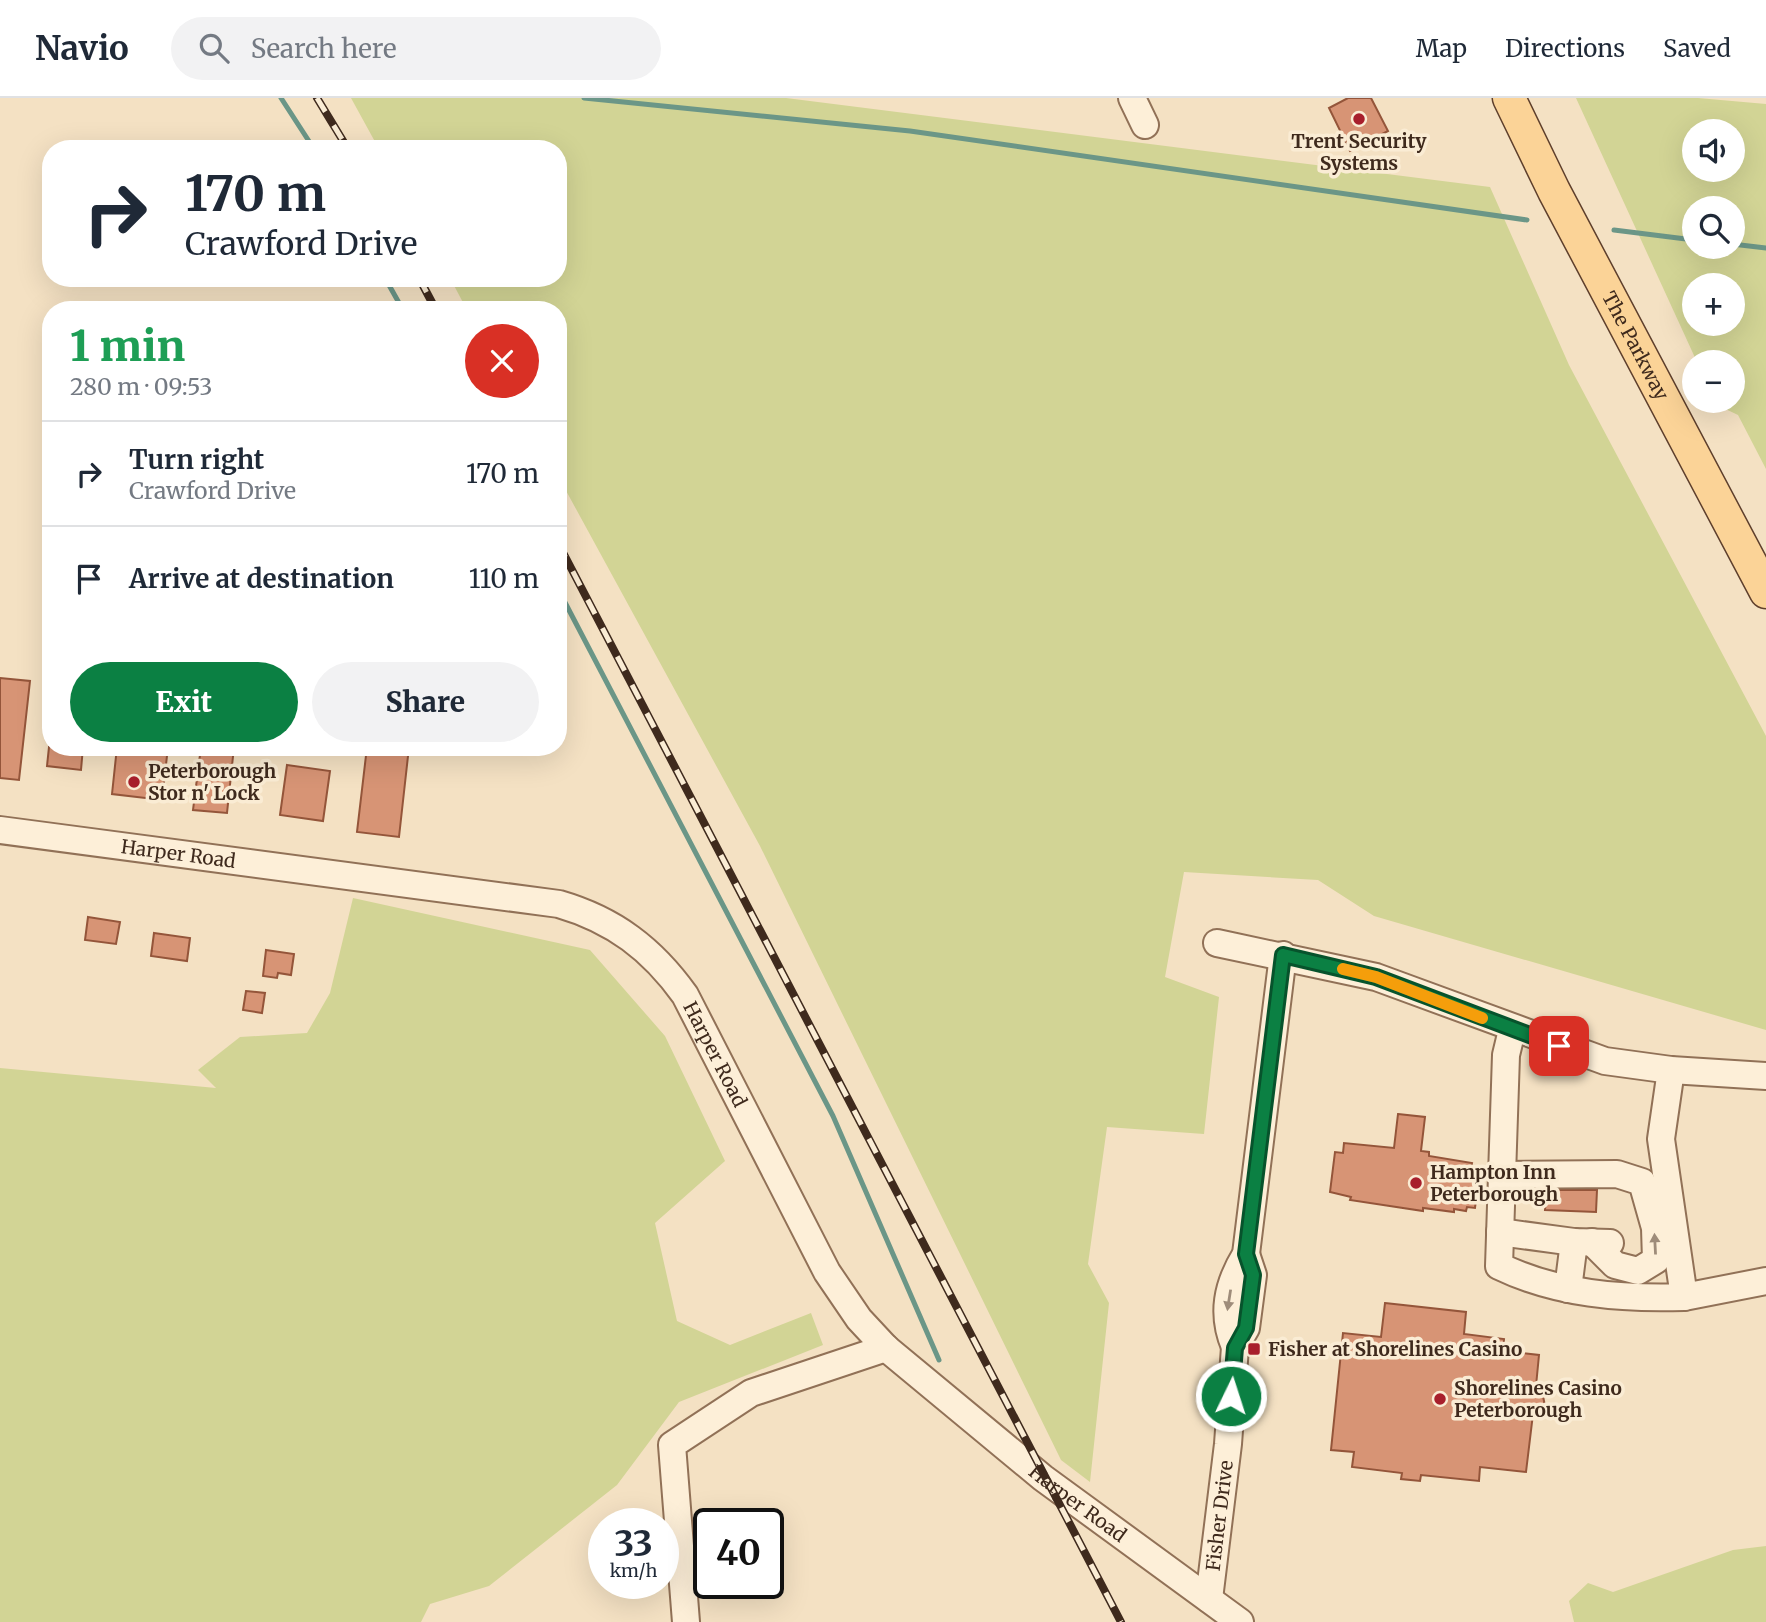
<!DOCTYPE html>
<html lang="en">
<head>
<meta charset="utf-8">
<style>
	:root { --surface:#fff; --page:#f2f2f3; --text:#1f2937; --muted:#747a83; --line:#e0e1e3; --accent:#0b8043 }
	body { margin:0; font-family:Merriweather,serif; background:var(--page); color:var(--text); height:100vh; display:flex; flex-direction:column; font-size:26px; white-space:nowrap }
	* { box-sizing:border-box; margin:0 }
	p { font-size:23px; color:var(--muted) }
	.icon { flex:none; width:38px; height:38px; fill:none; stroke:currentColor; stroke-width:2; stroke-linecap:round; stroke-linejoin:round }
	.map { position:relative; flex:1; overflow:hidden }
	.drawer { position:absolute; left:42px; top:203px; width:525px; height:455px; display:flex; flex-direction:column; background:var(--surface); border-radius:28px; box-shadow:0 7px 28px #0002 }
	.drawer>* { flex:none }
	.top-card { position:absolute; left:42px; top:42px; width:525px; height:147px; border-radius:28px; box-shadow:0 7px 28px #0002; background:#fff; color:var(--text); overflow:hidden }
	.tools { position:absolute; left:1682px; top:21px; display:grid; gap:14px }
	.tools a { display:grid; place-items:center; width:63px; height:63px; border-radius:50%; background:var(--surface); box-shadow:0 7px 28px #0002; font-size:35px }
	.speed { position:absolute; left:588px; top:1410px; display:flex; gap:14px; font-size:35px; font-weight:700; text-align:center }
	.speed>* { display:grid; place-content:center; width:91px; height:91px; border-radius:50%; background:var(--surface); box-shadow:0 7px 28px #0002; line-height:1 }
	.speed small { font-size:18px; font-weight:400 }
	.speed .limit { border:4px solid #111; border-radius:10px; background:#fff; color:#111 }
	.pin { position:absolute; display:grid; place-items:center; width:60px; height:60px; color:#fff; margin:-30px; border-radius:14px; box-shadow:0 4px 10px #0006 }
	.me { position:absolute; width:77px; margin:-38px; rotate:4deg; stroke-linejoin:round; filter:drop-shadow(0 0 5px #0008) }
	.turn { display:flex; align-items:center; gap:24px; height:147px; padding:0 28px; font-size:32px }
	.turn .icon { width:91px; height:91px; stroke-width:2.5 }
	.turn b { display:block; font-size:49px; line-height:60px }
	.round { display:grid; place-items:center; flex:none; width:74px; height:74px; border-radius:37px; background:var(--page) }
	.head { display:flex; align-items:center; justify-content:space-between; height:119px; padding:0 28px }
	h1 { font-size:42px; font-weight:800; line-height:52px; color:#1e9e55 }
	.primary-button { display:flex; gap:14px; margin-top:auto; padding:14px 28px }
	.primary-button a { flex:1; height:80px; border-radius:42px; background:var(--accent); color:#fff; font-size:28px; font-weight:800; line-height:80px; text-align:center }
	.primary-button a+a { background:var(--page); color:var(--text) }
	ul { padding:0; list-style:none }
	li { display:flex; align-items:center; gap:21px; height:105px; padding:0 28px; border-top:2px solid var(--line) }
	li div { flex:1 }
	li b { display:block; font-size:26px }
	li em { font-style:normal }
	header { display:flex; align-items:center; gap:42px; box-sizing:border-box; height:98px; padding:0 35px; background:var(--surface); border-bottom:2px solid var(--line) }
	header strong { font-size:33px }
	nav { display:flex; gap:38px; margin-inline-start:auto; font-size:24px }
	.search { width:490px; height:63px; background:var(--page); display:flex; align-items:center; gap:18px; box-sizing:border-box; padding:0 24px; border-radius:38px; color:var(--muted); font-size:26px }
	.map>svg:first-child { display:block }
</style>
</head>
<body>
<header>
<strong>Navio</strong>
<div class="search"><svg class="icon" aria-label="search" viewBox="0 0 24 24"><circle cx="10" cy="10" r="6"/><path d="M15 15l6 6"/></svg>Search here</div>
<nav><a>Map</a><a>Directions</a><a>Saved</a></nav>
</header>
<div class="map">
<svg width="1766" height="1524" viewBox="0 0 1766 1524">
	<rect width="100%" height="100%" fill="#f4e1c3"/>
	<g fill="#d2d495" fill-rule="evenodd">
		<path d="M351 0H786L1490 89 1569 267 1766 638V932L1374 818 1318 782 1184 774 1165 879 1219 899 1204 1036 1107 1029 1088 1166 1109 1205 1090 1384 1061 1362 760 748 558 378V212H467L450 180H558V51H379Z"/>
		<path d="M1576 0H1698L1766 6V371L1738 317 1717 307 1715 303H1732V264H1697ZM1694 33H1732V72H1694ZM1732 110V149H1694V110ZM1732 187V226H1694V187Z"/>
		<path d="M353 800 590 852 665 938 725 1063 655 1125 677 1223 730 1247 811 1215 823 1247 679 1304 617 1387 489 1488 430 1506 421 1524H0V970L216 990 198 972 240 939 307 935 330 895Z"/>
		<path d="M1766 1448V1524H1574L1569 1503 1588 1485 1613 1494 1733 1452Z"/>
	</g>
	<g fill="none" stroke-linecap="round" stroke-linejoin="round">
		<g stroke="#6b9687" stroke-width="5">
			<path d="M281 0 314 51"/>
			<path d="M584 0 910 33 1527 122"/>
			<path d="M1614 132 1694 142"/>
			<path d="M1732 146 1766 150"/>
			<path d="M385 180 403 212"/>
			<path d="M558 491 833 1018 939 1262"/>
		</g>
	</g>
	<g fill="#d79475" stroke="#94553a" stroke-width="2">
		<path d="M1348 0H1371L1388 33 1350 53 1329 10Z"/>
		<path d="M0 580 30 583 19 682 0 680Z"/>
		<path d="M49 649H83L81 672 47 668Z"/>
		<path d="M117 649H168L162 702 112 696Z"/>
		<path d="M201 649H234L227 715 193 712Z"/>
		<path d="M367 649H409L399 739 357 734Z"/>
		<path d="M287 667 330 673 323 723 280 717Z"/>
		<path d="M88 819 120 824 116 846 85 842Z"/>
		<path d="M154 835 190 840 187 863 151 858Z"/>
		<path d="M266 852 294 856 291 877 278 875 277 880 263 878Z"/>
		<path d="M246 893 265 895 262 915 243 912Z"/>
		<path d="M1398 1016 1425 1019 1421 1053 1429 1054V1058L1472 1065 1471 1070 1480 1071 1475 1110 1467 1109 1466 1113 1454 1111V1114L1423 1110V1113L1350 1102 1351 1099 1330 1094 1335 1054 1343 1055 1344 1045 1394 1050Z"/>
		<path d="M1536 1092H1597L1596 1114 1545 1112 1546 1100H1536Z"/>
		<path d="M1385 1205 1466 1214 1464 1236 1504 1241 1503 1253 1539 1257 1536 1288H1541L1546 1313 1533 1316 1526 1374 1480 1369 1479 1383 1421 1377 1420 1383 1401 1381 1402 1375 1352 1369 1354 1354 1331 1352 1343 1235 1381 1239Z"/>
	</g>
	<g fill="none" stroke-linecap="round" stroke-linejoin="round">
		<defs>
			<g id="minor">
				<path d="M1132 0 1145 27"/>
				<path id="s1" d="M0 732 559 806C614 822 652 851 685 897L827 1174 859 1221 886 1250 1043 1380 1240 1524"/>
				<path d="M1217 845 1376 879 1605 963 1671 972 1766 978"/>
				<path d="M1512 932 1506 957 1499 1168C1557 1196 1621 1201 1684 1199L1661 1041 1671 972"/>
				<path d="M1502 1077 1617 1076 1642 1084 1655 1130 1656 1162 1638 1173 1615 1167 1592 1144"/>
				<path d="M1500 1134 1574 1144 1610 1145"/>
				<path d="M1568 1191 1574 1144"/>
				<path d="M1684 1199 1766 1183"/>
				<path d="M1235 1249C1221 1216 1227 1187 1246 1156L1283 857"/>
				<path id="s2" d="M1209 1501 1228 1346 1235 1249 1246 1230 1253 1177 1246 1156"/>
				<path d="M686 1524 672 1347 751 1295 886 1250"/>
			</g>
			<g id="major">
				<path id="s3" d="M1509 0 1554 93 1766 494"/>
			</g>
		</defs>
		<use href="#minor" stroke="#917157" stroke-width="30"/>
		<use href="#major" stroke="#5e3f2c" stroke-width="35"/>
		<use href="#minor" stroke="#fdefd8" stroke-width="26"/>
		<use href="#major" stroke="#fbd397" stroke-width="32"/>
		<defs>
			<g id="rail">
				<path d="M317 0 348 51"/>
				<path d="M419 180 436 212"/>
				<path d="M558 445 1121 1524"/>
			</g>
		</defs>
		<use href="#rail" stroke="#3f2a1d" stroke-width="8"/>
		<use href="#rail" stroke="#faecd4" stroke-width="5" stroke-dasharray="16" stroke-linecap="butt"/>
	</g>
	<defs><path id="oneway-solid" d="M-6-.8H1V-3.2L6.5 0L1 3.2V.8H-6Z" transform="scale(1.75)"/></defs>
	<g fill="#9e8c7a">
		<use href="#oneway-solid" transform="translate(1655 1146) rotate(-93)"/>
		<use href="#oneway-solid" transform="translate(1229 1202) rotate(99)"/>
	</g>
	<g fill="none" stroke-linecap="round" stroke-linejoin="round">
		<defs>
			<path id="route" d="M1231 1298 1235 1250 1246 1230 1253 1177 1246 1156 1283 857 1376 879 1559 948"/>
		</defs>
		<use href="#route" stroke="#07532c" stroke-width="18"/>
		<use href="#route" stroke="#0b8043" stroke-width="12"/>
		<path stroke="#f59e0b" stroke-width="12" d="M1343 871 1376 879 1482 920"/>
	</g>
	<g fill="#a81f2c" stroke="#faecd4" stroke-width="2.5">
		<circle cx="1359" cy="21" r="7"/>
		<circle cx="134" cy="684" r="7"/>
		<circle cx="1416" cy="1085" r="7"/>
		<rect x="1247" y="1244" width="14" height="14" rx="3.5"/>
		<circle cx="1440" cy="1301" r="7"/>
	</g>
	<g text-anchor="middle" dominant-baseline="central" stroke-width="7" stroke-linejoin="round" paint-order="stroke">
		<g font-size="19" font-weight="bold" fill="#3f2a1d" stroke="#faecd4" text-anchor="start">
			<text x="1359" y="43" text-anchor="middle">Trent Security<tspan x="1359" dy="22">Systems</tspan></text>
			<text x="148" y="673">Peterborough<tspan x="148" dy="22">Stor n' Lock</tspan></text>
			<text x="1430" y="1074">Hampton Inn<tspan x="1430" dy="22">Peterborough</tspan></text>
			<text x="1268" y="1251">Fisher at Shorelines Casino</text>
			<text x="1454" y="1290">Shorelines Casino<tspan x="1454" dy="22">Peterborough</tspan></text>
		</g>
		<g font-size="19" fill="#3f2a1d" stroke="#faecd4">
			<text stroke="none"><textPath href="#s3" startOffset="278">The Parkway</textPath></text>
			<text stroke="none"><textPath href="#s1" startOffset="180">Harper Road</textPath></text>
			<text stroke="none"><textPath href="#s1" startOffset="789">Harper Road</textPath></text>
			<text stroke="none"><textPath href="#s1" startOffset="1377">Harper Road</textPath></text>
			<text stroke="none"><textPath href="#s2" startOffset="84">Fisher Drive</textPath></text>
		</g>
	</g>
</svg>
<div class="tools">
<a><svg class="icon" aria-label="sound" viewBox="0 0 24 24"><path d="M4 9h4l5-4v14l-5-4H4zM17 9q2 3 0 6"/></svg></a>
<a><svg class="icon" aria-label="search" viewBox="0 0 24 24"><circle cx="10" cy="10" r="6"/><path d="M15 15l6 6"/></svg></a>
<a>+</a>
<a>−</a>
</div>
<div class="speed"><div>33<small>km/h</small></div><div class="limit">40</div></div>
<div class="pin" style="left:1559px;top:948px;background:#d93025"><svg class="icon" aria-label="arrive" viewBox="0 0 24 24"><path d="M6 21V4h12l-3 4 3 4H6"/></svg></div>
<svg class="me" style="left:1231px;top:1298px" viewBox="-20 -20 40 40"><circle r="17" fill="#0b8043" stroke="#fff" stroke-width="3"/><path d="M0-11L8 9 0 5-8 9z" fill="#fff"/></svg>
<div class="top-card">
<div class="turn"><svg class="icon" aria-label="right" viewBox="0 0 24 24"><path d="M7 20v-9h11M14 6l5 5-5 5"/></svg><div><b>170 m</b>Crawford Drive</div></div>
</div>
<section class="drawer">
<div class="head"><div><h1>1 min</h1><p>280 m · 09:53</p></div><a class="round" style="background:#d93025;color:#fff"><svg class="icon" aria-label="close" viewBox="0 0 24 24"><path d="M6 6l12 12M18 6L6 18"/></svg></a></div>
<ul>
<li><svg class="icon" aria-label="right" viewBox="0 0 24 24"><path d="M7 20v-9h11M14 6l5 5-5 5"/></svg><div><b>Turn right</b><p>Crawford Drive</p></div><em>170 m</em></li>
<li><svg class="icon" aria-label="arrive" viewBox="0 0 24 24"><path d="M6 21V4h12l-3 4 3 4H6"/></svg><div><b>Arrive at destination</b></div><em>110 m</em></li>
</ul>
<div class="primary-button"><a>Exit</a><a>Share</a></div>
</section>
</div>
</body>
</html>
